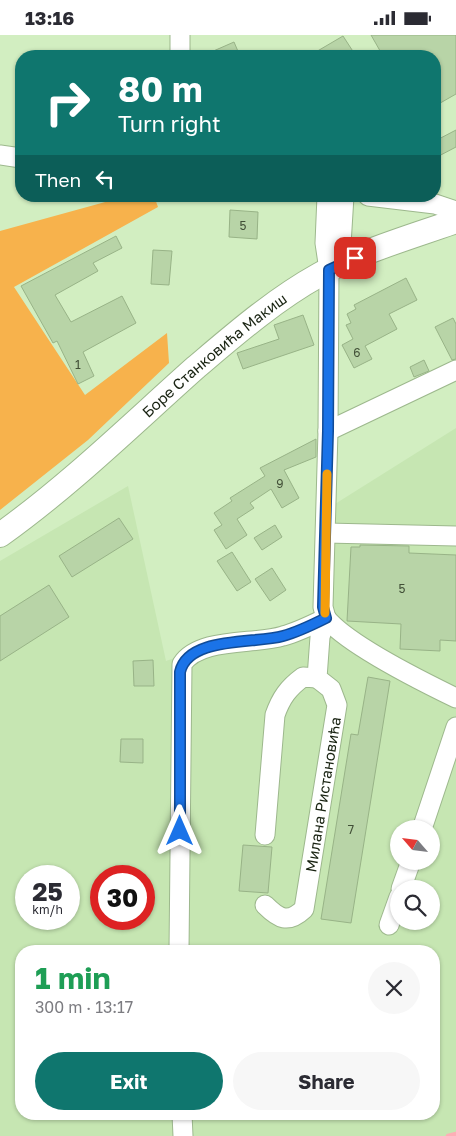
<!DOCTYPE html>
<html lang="en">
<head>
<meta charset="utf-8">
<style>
	:root { --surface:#fff; --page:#f7f7f7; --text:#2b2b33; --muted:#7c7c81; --accent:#0f766e }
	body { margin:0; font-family:"Golos Text",sans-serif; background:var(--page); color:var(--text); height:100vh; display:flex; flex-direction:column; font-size:19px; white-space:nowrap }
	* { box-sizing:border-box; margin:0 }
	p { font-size:16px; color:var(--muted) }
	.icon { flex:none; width:28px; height:28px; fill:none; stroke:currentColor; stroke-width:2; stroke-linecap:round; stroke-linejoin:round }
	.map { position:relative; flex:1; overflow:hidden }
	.side { position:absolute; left:15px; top:910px; width:425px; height:175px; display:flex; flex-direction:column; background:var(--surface); border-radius:20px; box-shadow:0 1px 4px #0004 }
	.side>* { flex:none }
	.top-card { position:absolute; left:15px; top:15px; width:426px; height:152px; border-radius:20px; box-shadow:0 1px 4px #0004; background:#0f766e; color:#fff; overflow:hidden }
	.needle { width:32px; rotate:298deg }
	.controls { position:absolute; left:390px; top:785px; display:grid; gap:10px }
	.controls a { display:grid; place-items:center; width:50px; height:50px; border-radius:50%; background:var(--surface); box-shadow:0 1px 4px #0004; font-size:25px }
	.speed { position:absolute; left:15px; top:830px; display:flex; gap:10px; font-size:25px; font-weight:700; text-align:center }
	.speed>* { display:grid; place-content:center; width:65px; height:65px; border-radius:50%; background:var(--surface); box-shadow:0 1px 4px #0004; line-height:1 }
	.speed small { font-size:12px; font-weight:400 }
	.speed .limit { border:8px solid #d22; background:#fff; color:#111 }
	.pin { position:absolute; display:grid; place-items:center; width:42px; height:42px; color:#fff; margin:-21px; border-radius:10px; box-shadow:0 2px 8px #0006 }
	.me { position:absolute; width:55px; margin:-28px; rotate:0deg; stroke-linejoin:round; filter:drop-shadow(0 0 4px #0008) }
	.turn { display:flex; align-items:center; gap:18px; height:105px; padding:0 20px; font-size:22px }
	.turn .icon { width:65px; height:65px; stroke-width:2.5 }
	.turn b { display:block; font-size:35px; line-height:42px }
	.then { display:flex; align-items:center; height:48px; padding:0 20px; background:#0003; gap:10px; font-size:19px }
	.round { display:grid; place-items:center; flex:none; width:52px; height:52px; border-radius:26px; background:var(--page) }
	.summary { display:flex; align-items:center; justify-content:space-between; height:85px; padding:0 20px }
	h1 { font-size:30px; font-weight:700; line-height:38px; color:#1e9e55 }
	.action { display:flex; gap:10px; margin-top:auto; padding:10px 20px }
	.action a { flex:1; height:58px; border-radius:30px; background:var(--accent); color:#fff; font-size:20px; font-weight:700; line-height:58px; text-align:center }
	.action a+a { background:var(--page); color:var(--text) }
	.status { display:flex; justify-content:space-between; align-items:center; height:35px; padding:0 25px; background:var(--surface); direction:ltr }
	.status svg { height:14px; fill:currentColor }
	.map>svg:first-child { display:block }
</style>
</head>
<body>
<div class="status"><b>13:16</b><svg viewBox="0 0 49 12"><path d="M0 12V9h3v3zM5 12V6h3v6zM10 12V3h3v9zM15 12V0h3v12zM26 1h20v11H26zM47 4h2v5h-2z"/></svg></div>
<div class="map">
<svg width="456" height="1101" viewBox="0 0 456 1101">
	<rect width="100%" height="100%" fill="#d2eec1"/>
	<path fill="#c6e6b2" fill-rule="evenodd" d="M456 393V1101H0V526L128 451 166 626 202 613 326 583 327 474ZM399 794H431V826H399ZM26 841H69V884H26ZM101 841H144V884H101ZM399 854H431V886H399ZM21 916H434V1079H21Z"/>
	<path fill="#f7b24c" d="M127 161H154L158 172 14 252 85 360 167 298 169 328 88 405 0 475V196Z"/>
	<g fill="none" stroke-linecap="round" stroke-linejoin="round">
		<path stroke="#fdafb6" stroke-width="4.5" d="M448 1101 456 1099"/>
	</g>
	<g fill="#b8d4a7" stroke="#98b387">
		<path d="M371 0H456V59L435 71V21H383Z"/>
		<path d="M343 1 356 21H309Z"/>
		<path d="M234 7 240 21H202Z"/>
		<path d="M456 95V112L435 123V106Z"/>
		<path d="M230 175 258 177 257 204 229 202Z"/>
		<path d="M116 201 122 213 93 228 98 236 55 260 71 287 122 261 136 288 83 317 94 341 78 349 57 306 53 308 21 251Z"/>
		<path d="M153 215 172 216 169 250 151 249Z"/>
		<path d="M406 243 417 265 389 279 397 294 365 311 372 324 354 333 342 310 353 304 346 290 351 288 347 279 356 274 354 270Z"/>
		<path d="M303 280 314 310 243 334 237 318 279 304 274 290Z"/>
		<path d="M453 283 456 289V324L452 325 435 292Z"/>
		<path d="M424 325 429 336 414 342 410 332Z"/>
		<path d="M316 404V422L284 435 299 463 282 473 271 454 250 468 254 473 237 484 247 500 226 514 214 495 222 490 214 478 232 466 230 463 265 441 260 433Z"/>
		<path d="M119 483 133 504 72 542 59 521Z"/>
		<path d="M275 490 282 502 262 515 254 503Z"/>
		<path d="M360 510 409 511V518L456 520V606L440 605V616L400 614 401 589 347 586 351 512H360Z"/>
		<path d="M232 517 251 547 237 556 217 526Z"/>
		<path d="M272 533 286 555 270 566 255 544Z"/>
		<path d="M49 550 69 582 0 626V581Z"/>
		<path d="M153 625 154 651H134L133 626Z"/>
		<path d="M368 642 390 646 351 888 321 884 351 699 358 700Z"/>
		<path d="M121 704H143V728L120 727Z"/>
		<path d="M243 810 272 812 268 858 239 856Z"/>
	</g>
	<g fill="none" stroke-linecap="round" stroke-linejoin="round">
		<defs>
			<g id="minor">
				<path d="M180 0V21"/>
				<path d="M0 120 21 123"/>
				<path d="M368 161 435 169 456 176"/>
				<path d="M329 235 341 210 344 161"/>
				<path d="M328 396 456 335"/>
				<path d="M326 498 456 501"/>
				<path d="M326 583C348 610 423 647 456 663"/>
				<path d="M422 794 456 692"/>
				<path d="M265 800 275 680C281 663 288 653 303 642L317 643"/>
				<path d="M401 854 411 826"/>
				<path id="s1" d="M265 870C279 884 288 889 304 874L337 670 331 654 317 643 320 602 326 583 323 572 328 396 329 235 325 208 327 161"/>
				<path d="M389 890 399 862"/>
				<path d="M179 916 182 629C200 602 254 610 283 601 298 597 312 590 326 583"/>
				<path d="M182 1079 183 1101"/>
			</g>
			<g id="major">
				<path id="s2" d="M0 500C70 450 131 390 195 333 234 300 274 265 319 240 361 216 411 202 456 186"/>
			</g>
		</defs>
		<use href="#minor" stroke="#9db88d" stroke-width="21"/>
		<use href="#major" stroke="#9db88d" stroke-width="26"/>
		<use href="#minor" stroke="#fff" stroke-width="19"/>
		<use href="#major" stroke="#fff" stroke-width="24"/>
	</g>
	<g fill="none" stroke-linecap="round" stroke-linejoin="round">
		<defs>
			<path id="route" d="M180 796V637C188 601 255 609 283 601 298 597 312 590 326 583L323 572 328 396 329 235 355 223"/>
		</defs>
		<use href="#route" stroke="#114b97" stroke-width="12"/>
		<use href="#route" stroke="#1a73e8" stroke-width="9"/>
		<path stroke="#f59e0b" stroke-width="9" d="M325 578 327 439"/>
	</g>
	<g text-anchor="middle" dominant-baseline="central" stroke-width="5" stroke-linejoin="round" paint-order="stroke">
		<g font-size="12" fill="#414f37">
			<text x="243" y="190">5</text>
			<text x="357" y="317">6</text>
			<text x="78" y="329">1</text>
			<text x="280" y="448">9</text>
			<text x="402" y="553">5</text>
			<text x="351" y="794">7</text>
		</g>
		<g font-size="15" fill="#192312" stroke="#dffcce">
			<text stroke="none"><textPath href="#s2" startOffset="280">Боре Станковића Макиш</textPath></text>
			<text stroke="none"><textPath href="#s1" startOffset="162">Милана Ристановића</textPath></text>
		</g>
	</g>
</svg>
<div class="controls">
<a><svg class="needle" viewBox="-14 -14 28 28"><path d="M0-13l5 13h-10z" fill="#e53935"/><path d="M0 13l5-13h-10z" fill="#7c7c81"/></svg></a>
<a><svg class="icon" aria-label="search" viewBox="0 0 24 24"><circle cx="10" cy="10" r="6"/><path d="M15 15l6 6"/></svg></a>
</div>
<div class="speed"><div>25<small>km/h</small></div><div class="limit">30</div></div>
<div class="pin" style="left:355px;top:223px;background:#d93025"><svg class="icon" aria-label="arrive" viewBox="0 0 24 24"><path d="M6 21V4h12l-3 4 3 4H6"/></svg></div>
<svg class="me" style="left:180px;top:796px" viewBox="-20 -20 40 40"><path d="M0-17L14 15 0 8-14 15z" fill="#1a73e8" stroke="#fff" stroke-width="4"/></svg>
<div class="top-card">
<div class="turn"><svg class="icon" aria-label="right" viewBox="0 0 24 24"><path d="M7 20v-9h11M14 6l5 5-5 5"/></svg><div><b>80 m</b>Turn right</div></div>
<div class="then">Then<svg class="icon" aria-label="left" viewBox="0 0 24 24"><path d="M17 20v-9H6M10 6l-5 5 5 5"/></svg></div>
</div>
<section class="side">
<div class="summary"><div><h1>1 min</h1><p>300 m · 13:17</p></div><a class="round"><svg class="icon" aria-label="close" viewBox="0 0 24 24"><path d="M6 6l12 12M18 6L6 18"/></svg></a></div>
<div class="action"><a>Exit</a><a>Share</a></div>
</section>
</div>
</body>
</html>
